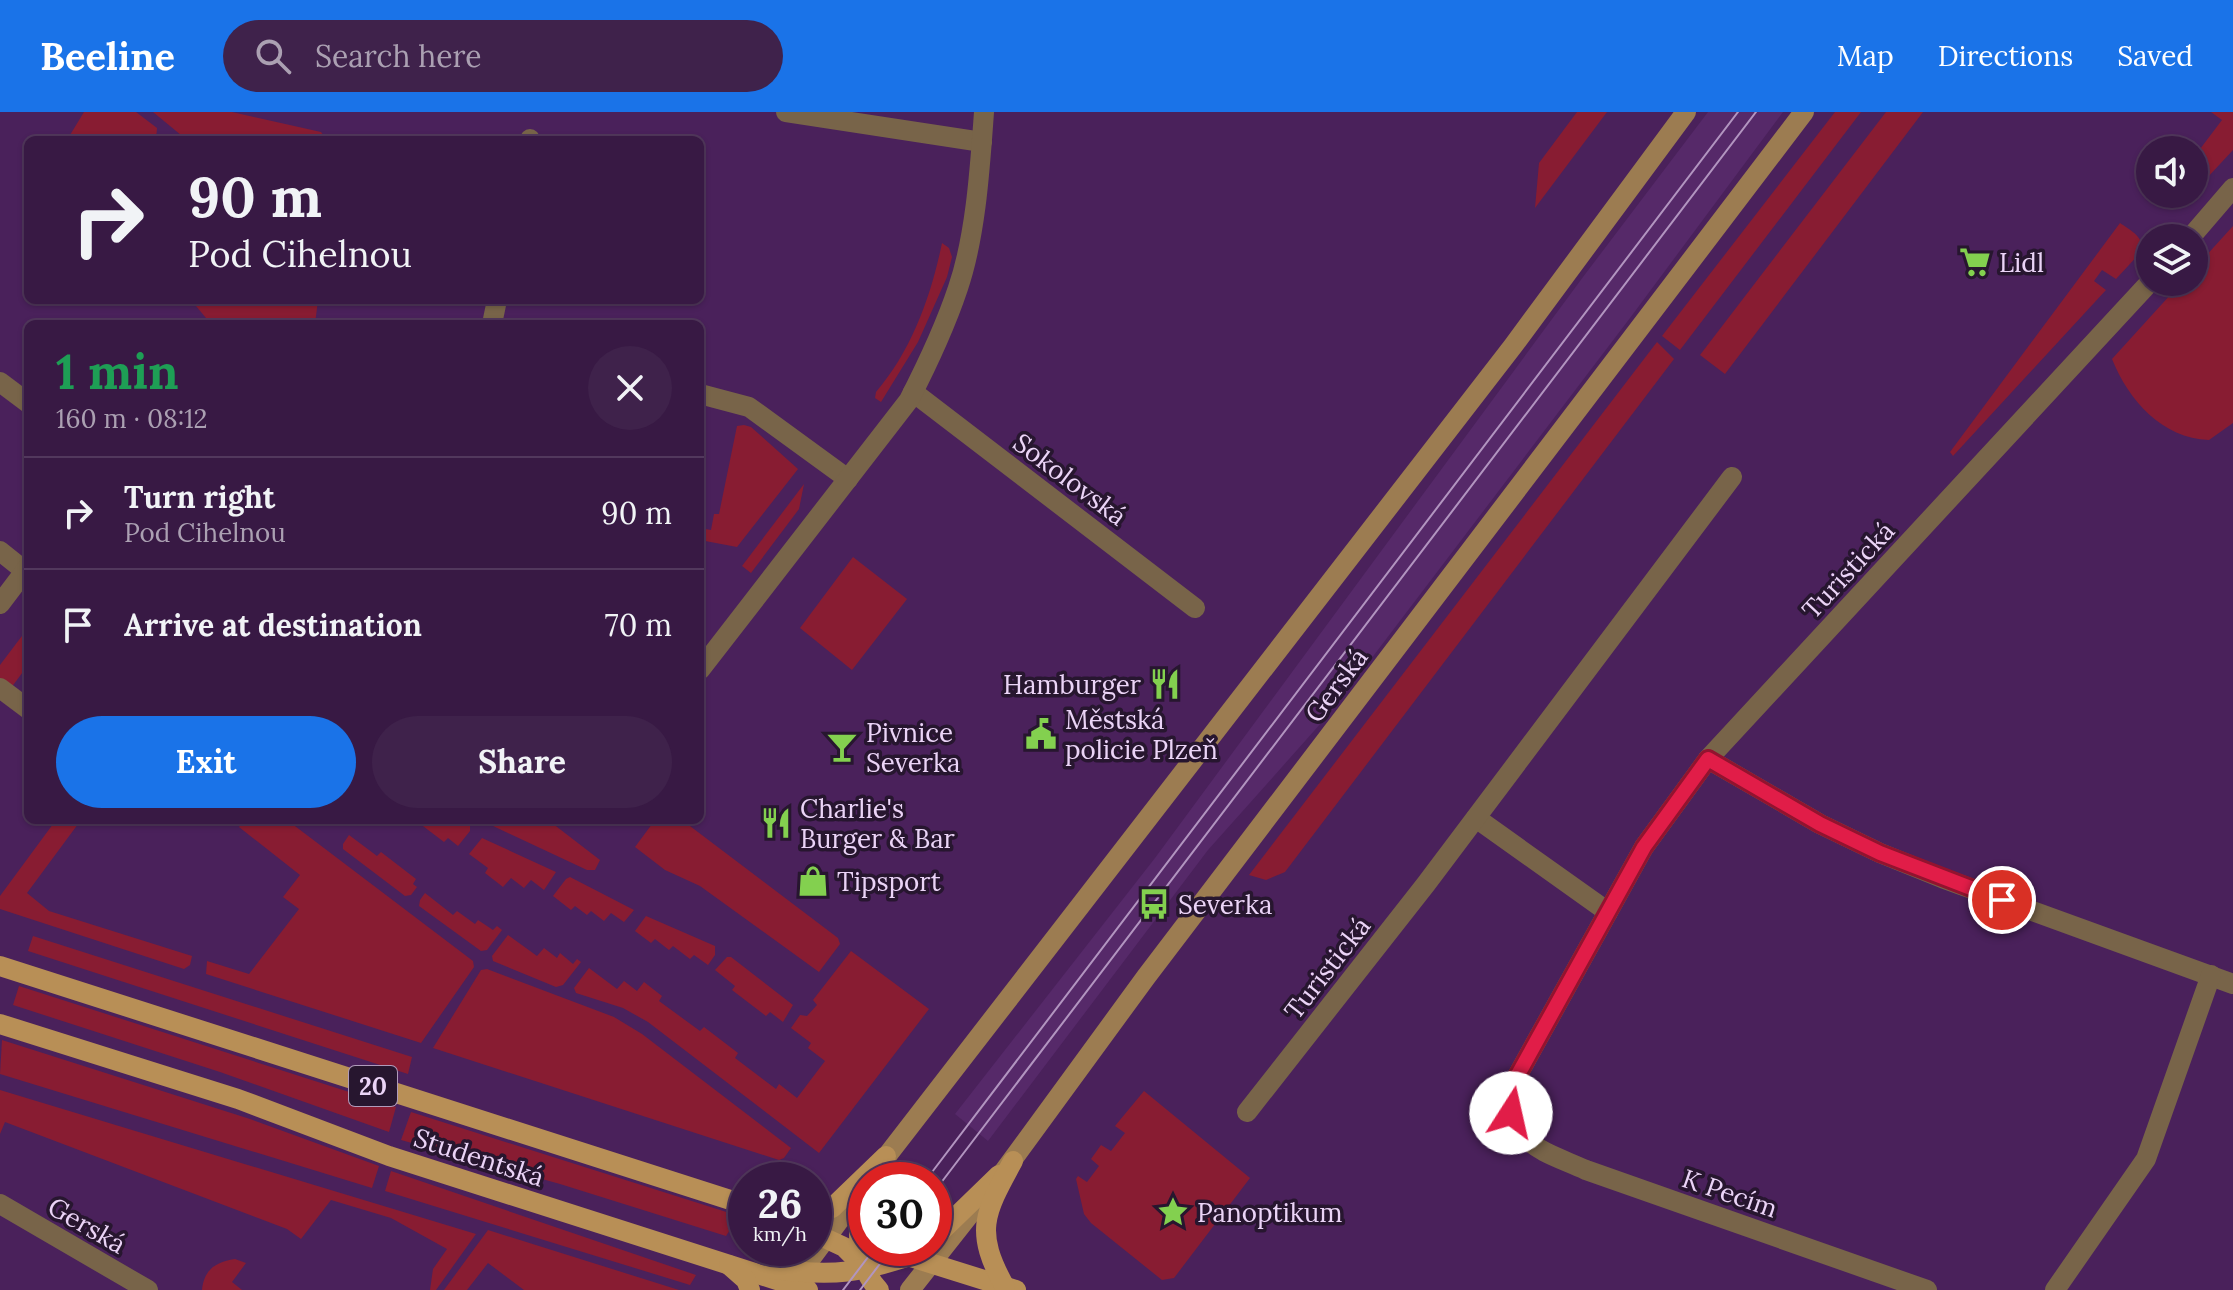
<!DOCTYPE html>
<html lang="en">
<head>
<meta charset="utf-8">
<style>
	:root { --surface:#381944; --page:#3f224b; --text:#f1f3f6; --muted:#aba0b2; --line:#52385d; --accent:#1a73e8 }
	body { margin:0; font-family:Lora,serif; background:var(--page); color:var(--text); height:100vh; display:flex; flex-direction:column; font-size:30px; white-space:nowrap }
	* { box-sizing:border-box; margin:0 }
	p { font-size:26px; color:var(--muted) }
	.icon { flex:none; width:44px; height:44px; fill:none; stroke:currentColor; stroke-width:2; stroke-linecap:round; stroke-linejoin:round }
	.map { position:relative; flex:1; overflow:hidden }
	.sheet { position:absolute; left:24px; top:208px; width:680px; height:504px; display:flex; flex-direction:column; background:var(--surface); border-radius:12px; box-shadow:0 2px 6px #0004,0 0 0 2px var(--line) }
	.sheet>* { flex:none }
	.top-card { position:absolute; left:24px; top:24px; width:680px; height:168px; border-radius:12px; box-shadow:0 2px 6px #0004,0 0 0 2px var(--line); background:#381944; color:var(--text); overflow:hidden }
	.tools { position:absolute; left:2136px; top:24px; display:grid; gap:16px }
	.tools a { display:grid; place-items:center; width:72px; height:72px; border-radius:50%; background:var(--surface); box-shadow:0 2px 6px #0004,0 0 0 2px var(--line); font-size:40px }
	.speed { position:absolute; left:728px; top:1050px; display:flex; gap:16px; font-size:40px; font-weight:700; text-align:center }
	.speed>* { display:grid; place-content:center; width:104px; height:104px; border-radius:50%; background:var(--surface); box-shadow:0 2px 6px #0004,0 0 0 2px var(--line); line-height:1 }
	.speed small { font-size:20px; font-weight:400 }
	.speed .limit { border:12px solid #d22; background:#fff; color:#111 }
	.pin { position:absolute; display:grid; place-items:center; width:68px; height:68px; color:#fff; margin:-34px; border:4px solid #fff; border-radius:50%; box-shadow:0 2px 8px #0007 }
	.me { position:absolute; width:88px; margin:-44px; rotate:10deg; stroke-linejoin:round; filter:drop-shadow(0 0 6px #0008) }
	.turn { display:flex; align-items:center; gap:28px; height:168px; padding:0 32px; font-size:36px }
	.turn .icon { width:104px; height:104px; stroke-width:2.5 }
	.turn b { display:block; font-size:56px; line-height:68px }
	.round { display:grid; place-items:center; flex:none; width:84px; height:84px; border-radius:42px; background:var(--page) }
	.overview { display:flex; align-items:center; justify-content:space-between; height:136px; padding:0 32px }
	h1 { font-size:48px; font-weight:800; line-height:60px; color:#1e9e55 }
	.cta { display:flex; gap:16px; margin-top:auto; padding:16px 32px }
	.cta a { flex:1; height:92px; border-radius:48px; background:var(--accent); color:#fff; font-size:32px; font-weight:800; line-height:92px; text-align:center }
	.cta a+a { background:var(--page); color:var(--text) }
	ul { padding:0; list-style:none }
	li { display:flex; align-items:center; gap:24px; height:112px; padding:0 32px; border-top:2px solid var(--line) }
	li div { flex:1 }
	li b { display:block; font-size:30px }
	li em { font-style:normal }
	header { display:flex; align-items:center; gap:48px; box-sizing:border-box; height:112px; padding:0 40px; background:var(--accent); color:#fff }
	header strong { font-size:38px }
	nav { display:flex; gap:44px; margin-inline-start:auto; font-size:28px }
	.search { width:560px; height:72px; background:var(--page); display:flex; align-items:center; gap:20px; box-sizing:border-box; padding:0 28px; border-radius:44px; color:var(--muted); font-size:30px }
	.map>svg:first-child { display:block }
</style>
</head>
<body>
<header>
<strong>Beeline</strong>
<div class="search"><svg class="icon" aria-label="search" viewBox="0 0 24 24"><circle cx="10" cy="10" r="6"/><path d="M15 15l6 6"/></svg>Search here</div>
<nav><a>Map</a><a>Directions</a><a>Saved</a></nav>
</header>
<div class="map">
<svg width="2233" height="1178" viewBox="0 0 2233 1178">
	<rect width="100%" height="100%" fill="#4a215b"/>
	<path fill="#562969" d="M1708 0H1783L1630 206 1330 601 1208 738 988 1029 955 1002 1155 746 1583 165Z"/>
	<g fill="#881c32">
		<path d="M84 0H136L157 16 156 28H67Z"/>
		<path d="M153 0H232L321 20 324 24 323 28H187Z"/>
		<path d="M1577 0H1607L1535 96 1539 51Z"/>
		<path d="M1835 0H1861L1680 238 1662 224Z"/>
		<path d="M1886 0H1923L1725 262 1700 243Z"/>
		<path d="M2211 0H2233V38L2194 80V45L2222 8Z"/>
		<path d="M2120 111C2130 118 2146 126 2141 140L2116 167 2102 158 2094 169 2106 178 1953 344 1950 340Z"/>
		<path d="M2233 114V311L2209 328C2162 326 2129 289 2112 247L2182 170H2194V157Z"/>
		<path d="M942 131 949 136 952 145 947 165 918 230 881 290 875 286 876 280C912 238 931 184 942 131Z"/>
		<path d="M191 188H318L315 212H211Z"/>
		<path d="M1657 230 1674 247 1285 760 1266 768 1249 763Z"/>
		<path d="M744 313 751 315 798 357 737 435 700 428V416L711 418 714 402H719L737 314Z"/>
		<path d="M804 372 799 397 751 461 742 454Z"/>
		<path d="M853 445 907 487 852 558 800 516Z"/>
		<path d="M28 516V553L11 576 0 567V553Z"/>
		<path d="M56 708H81L27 781 49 799 192 844 190 853 184 857 0 797V784Z"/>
		<path d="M245 708H287L473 849 474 855 421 931 206 862 207 849 249 862 299 797 283 785 300 763 239 715Z"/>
		<path d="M415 708H463L470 713V719L458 734 448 726 444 730Z"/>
		<path d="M497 708H548L600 748 595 758H587L493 714Z"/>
		<path d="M655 708H682L838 826 840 832 819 860 700 774 665 758 635 735Z"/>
		<path d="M349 723 377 744 381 740 416 767 413 772 417 775 411 783 405 784 343 737V732Z"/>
		<path d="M482 726 556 760 544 778 531 768 524 776 511 766 503 775 485 761 488 756 469 742Z"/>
		<path d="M570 765 634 798 624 810 611 801 604 809 591 799 587 803 575 794 571 798 553 784 566 767Z"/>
		<path d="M425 781 453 803 457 799 475 812 478 808 493 818 497 814 502 818 487 838 481 839 419 794 420 788Z"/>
		<path d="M646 804 715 834V843L708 853 694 843 690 847 673 834 669 838 655 827 651 831 635 819Z"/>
		<path d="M508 823 537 844 544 836 557 846 560 841 573 852 577 847 581 850 563 873 556 875 493 849 492 844Z"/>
		<path d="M33 824 412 945 408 962 28 839Z"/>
		<path d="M851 839 929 897 819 1041 648 910 623 896 576 881 574 876 589 856 617 877 624 869 637 879 644 870 662 884 659 889 700 919 704 915 738 941 735 946 776 977 779 972 797 986 825 949 808 936 811 931 791 916 800 903 807 904 817 893 813 888Z"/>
		<path d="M727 845H731L793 893 783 910 770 900 766 904 732 878 735 874 715 858Z"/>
		<path d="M487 857 614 905 642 922 791 1036 784 1046 779 1048 433 936 481 858Z"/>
		<path d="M19 874 396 995 389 1020 220 960 13 893Z"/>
		<path d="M2 928 250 1007 379 1054 372 1076 0 962Z"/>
		<path d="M0 978 476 1122 436 1178H430L433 1157 447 1137 391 1106 331 1088 301 1127 287 1117 5 1010 0 1022Z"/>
		<path d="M1144 979 1250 1066 1174 1166 1162 1168 1091 1111 1084 1102 1076 1067 1078 1064 1087 1070 1099 1054 1091 1047 1101 1033 1111 1039 1125 1021 1115 1014Z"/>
		<path d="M411 1000 739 1104 726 1124 560 1072 401 1028Z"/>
		<path d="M391 1059 696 1163 690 1173 385 1079Z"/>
		<path d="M488 1118 679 1178H524L488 1151 467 1178H444Z"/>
		<path d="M235 1147 246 1151 232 1170 242 1178H202C204 1158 215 1150 235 1147Z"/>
	</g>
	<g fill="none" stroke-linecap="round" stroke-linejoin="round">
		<g stroke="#786449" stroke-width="20">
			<path d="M786 0 982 30"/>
			<path d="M530 28V27"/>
			<path d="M2190 126 2233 76"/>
			<path d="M492 212 497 188"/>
			<path d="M0 270 28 291"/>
			<path d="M913 280 1195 496"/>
			<path d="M700 282 749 295 848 367"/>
			<path d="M0 439 25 459"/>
			<path d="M0 492 28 455"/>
			<path d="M700 558 909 288C928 251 945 215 958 176 976 123 980 55 984 0"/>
			<path d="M0 576 28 597"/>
			<path d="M1708 647 1820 712 1880 741 1942 766 2233 872"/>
			<path d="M1476 706 1608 800"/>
			<path d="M1247 1000 1426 772 1732 365"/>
			<path d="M0 1092 148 1178"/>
			<path d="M1927 1178 1586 1058C1539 1037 1512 1034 1510 977L1644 735 1708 647 2150 170"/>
			<path d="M2055 1178 2146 1047 2211 863"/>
		</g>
		<g stroke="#9c7c51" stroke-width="20">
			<path d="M876 1058 1513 234 1686 0"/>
			<path d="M1002 1062 1146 865 1804 0"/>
			<path d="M792 1172 866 1072"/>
			<path d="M910 1178 977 1093"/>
		</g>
		<g stroke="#b88f56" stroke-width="20">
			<path d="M0 854 746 1093"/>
			<path d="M0 912 238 987 389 1044 808 1178"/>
			<path d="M866 1084C854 1112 857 1156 879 1178"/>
			<path d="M814 1102 832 1096 886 1044"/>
			<path d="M814 1121 844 1135 864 1155"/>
			<path d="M934 1126 999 1063"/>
			<path d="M882 1136 1016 1178"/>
			<path d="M729 1153 746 1168 750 1178"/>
			<path d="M774 1157C834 1165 861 1161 918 1141L923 1136"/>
			<path d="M1005 1175C974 1119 984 1102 1013 1049"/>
		</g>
		<g stroke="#b295c0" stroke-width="2">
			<path d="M926 1068 1738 0"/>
			<path d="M934 1080 1756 0"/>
			<path d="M843 1178 875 1136"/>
			<path d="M860 1178 892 1136"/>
		</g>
	</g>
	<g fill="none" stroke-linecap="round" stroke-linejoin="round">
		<defs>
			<path id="route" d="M1511 1001 1510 977 1644 735 1708 647 1820 712 1880 741 2002 788"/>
		</defs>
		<use href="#route" stroke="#92132f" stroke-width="20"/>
		<use href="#route" stroke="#e11d48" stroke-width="14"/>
	</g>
	<defs>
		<symbol id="supermarket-bare" viewBox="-9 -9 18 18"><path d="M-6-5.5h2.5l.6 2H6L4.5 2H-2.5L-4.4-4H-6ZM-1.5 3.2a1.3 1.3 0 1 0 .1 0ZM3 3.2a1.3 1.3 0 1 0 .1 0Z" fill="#83d04f" stroke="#27162f" stroke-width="2.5" paint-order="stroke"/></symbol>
		<symbol id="restaurant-bare" viewBox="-9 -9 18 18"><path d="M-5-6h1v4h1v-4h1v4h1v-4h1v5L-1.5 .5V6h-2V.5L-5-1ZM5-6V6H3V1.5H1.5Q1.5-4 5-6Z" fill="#83d04f" stroke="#27162f" stroke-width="2.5" paint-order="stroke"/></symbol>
		<symbol id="civic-bare" viewBox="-9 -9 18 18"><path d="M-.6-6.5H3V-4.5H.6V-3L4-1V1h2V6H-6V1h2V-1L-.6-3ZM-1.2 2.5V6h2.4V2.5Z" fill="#83d04f" stroke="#27162f" stroke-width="2.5" paint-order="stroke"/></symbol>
		<symbol id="bar-bare" viewBox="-9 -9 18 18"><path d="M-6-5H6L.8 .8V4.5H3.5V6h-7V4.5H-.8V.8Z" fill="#83d04f" stroke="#27162f" stroke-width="2.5" paint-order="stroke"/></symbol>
		<symbol id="shop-bare" viewBox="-9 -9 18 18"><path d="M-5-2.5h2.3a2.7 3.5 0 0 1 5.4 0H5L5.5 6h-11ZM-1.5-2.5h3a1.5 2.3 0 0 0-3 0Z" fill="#83d04f" stroke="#27162f" stroke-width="2.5" paint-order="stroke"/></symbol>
		<symbol id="bus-bare" viewBox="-9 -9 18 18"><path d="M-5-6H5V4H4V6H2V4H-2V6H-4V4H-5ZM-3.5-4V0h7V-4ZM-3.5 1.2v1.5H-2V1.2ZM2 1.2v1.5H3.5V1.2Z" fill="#83d04f" stroke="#27162f" stroke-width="2.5" paint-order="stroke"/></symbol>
		<symbol id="sight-bare" viewBox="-9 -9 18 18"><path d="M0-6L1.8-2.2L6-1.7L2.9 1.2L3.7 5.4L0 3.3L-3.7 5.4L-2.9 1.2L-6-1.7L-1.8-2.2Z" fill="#83d04f" stroke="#27162f" stroke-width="2.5" paint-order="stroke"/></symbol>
	</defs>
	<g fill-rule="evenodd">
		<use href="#supermarket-bare" x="1953" y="128" width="44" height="44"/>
		<use href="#restaurant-bare" x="1143" y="550" width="44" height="44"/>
		<use href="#civic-bare" x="1019" y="600" width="44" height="44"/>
		<use href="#bar-bare" x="820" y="613" width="44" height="44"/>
		<use href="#restaurant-bare" x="754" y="689" width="44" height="44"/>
		<use href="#shop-bare" x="791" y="747" width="44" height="44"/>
		<use href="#bus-bare" x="1132" y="770" width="44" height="44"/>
		<use href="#sight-bare" x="1151" y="1078" width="44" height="44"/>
	</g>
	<g text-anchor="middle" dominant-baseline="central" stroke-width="7" stroke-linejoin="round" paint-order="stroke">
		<rect fill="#27162f" stroke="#b09bbb" stroke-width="2" x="349" y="954" width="48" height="40" rx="6"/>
		<g font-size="24" font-weight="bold" fill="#ebd4f7">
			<text x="373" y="974">20</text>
		</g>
		<g font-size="26" fill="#ebd4f7" stroke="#27162f" text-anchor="start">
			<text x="1999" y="150">Lidl</text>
			<text x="1141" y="572" text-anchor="end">Hamburger</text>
			<text x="1065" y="607">Městská<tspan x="1065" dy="30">policie Plzeň</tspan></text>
			<text x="866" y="620">Pivnice<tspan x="866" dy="30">Severka</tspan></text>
			<text x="800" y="696">Charlie's<tspan x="800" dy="30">Burger &amp; Bar</tspan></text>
			<text x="837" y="769">Tipsport</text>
			<text x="1178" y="792">Severka</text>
			<text x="1197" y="1100">Panoptikum</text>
		</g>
		<g font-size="26" fill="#ebd4f7" stroke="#27162f">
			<text transform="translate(1070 367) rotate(37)">Sokolovská</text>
			<text transform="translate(1848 458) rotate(-47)">Turistická</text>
			<text transform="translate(1336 573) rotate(-53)">Gerská</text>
			<text transform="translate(1327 856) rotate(-52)">Turistická</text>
			<text transform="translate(479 1045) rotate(18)">Studentská</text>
			<text transform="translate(1730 1081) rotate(19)">K Pecím</text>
			<text transform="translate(87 1113) rotate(30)">Gerská</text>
		</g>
	</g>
</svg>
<div class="tools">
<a><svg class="icon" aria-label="sound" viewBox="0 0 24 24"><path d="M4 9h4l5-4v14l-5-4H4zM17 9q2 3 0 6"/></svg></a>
<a><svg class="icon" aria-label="layers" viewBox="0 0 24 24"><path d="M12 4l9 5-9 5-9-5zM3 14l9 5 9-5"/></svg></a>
</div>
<div class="speed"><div>26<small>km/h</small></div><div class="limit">30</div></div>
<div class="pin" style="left:2002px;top:788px;background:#d93025"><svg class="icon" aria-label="arrive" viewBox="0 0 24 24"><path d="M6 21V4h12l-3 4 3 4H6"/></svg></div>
<svg class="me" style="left:1511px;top:1001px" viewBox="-20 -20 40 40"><circle r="19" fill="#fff"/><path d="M0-13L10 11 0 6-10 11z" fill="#e11d48"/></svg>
<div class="top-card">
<div class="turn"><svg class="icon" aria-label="right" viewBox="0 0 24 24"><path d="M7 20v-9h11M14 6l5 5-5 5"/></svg><div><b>90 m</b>Pod Cihelnou</div></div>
</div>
<section class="sheet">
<div class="overview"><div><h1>1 min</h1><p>160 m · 08:12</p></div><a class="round"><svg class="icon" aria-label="close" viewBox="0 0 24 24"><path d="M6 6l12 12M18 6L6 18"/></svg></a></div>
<ul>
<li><svg class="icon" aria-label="right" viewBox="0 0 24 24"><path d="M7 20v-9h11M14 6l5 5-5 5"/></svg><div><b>Turn right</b><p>Pod Cihelnou</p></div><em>90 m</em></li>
<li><svg class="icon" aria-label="arrive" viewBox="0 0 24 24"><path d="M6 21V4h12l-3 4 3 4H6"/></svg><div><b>Arrive at destination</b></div><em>70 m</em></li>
</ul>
<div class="cta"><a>Exit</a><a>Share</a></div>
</section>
</div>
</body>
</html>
